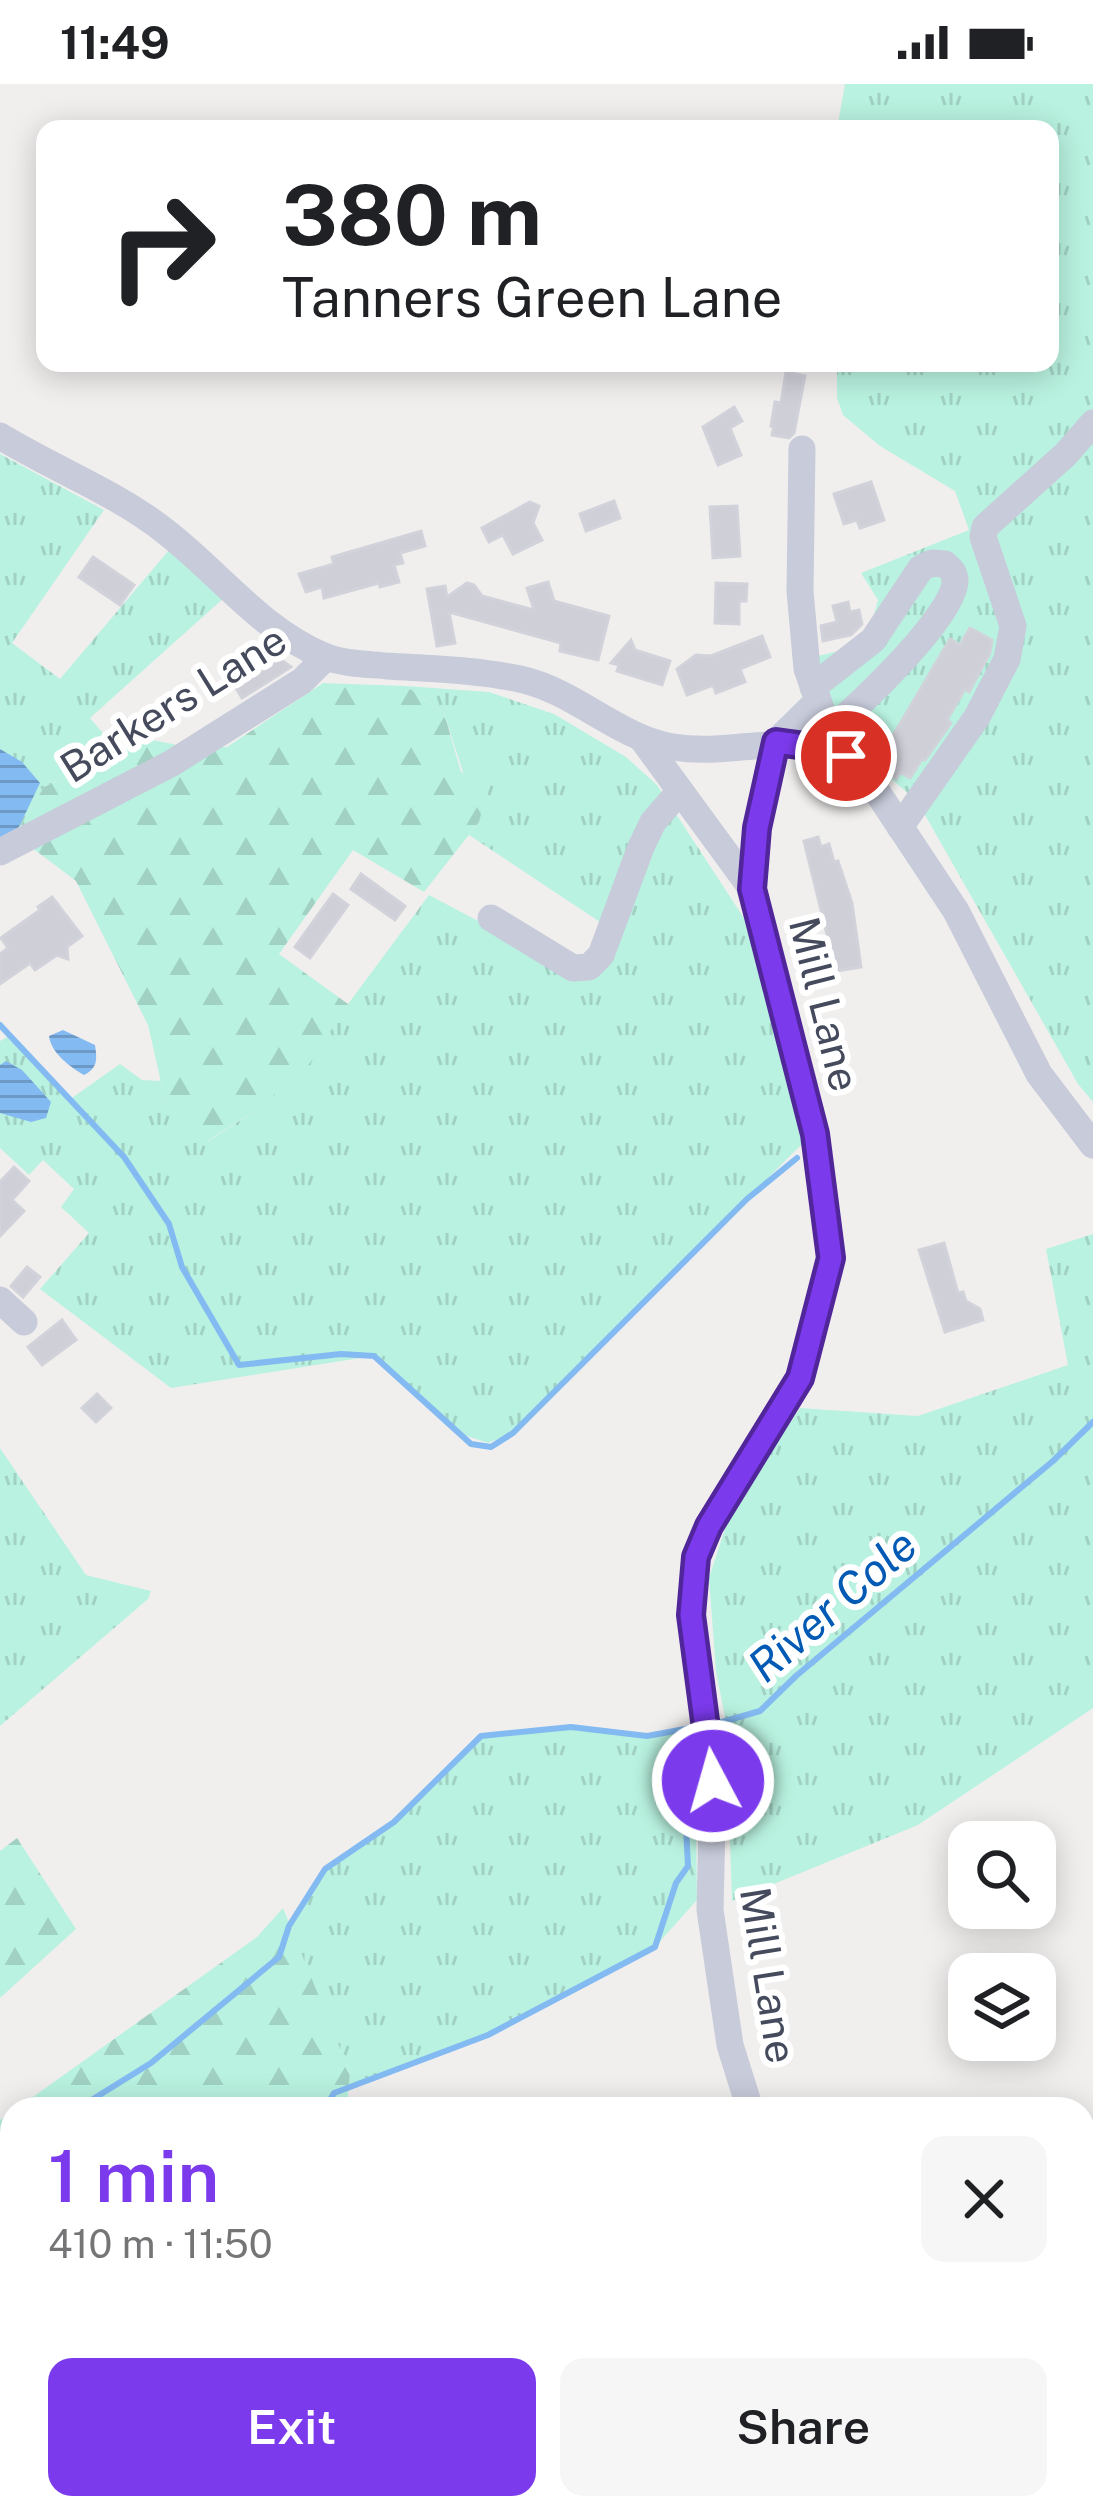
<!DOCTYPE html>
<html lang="en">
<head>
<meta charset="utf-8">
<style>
	:root { --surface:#fff; --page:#f6f6f6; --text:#202124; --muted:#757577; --accent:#7c3aed }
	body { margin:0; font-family:"Public Sans",sans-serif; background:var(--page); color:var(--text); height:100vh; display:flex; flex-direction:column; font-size:45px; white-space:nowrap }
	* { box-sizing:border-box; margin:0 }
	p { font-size:39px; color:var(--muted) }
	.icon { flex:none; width:66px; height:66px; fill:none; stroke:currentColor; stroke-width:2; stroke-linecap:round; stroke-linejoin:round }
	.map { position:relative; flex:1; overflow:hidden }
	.side { position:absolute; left:0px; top:2013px; width:1095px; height:423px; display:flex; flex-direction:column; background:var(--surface); border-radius:36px 36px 0 0; box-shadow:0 6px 30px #0003 }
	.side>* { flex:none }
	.banner { position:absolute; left:36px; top:36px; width:1023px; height:252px; border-radius:24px; box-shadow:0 6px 30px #0003; background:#fff; color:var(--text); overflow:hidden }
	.tools { position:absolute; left:948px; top:1737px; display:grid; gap:24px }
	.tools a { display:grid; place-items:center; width:108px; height:108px; border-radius:24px; background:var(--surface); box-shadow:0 6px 30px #0003; font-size:60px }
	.pin { position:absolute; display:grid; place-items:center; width:102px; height:102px; color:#fff; margin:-51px; border:6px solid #fff; border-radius:50%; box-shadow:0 3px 12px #0007 }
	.me { position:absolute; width:132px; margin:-66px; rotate:354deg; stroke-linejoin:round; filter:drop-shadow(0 0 9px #0008) }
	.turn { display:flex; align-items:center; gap:42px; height:252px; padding:0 48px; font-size:54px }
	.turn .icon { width:156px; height:156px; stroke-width:2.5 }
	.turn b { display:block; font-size:84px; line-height:102px }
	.round { display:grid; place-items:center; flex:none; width:126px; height:126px; border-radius:24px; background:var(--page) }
	.summary { display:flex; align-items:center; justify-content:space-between; height:204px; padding:0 48px }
	h1 { font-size:72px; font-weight:600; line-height:90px; color:var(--accent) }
	.button { display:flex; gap:24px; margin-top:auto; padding:24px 48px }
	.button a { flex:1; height:138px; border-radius:24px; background:var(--accent); color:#fff; font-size:48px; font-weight:600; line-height:138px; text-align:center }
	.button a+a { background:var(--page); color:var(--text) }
	.status { display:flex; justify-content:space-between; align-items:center; height:84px; padding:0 60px; background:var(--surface); direction:ltr }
	.status svg { height:33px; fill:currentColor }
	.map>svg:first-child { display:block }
</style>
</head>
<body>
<div class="status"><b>11:49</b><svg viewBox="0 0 49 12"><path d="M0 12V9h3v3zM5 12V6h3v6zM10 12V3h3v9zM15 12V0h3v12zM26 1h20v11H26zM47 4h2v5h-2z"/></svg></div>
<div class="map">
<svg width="1093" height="2435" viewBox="0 0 1093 2435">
	<defs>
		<pattern id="grass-tufts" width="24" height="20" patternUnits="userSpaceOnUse" patternTransform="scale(3)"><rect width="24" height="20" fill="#b9f2e0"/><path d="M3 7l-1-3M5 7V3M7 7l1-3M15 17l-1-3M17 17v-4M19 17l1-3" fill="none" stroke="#a0d1c3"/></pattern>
		<pattern id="forest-firs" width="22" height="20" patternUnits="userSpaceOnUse" patternTransform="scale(3)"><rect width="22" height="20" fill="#b9f2e0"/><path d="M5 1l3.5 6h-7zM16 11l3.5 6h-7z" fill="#a0d1c3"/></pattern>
		<pattern id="water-rules" width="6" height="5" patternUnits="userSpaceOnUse" patternTransform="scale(3)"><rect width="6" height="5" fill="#83baf2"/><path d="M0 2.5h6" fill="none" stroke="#6d99c7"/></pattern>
	</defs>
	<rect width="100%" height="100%" fill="#f1efee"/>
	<g fill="url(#grass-tufts)">
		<path d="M845 0H1093V1018L1078 1000 917 717 860 668 818 593V572L859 562 872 538 878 516 861 489 969 446 955 407 880 362 843 331 837 314V279H1050V45H837Z"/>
		<path d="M0 370 104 426 12 559 60 595 169 466 225 513 90 634 119 668 44 703 15 751 0 757Z"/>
		<path d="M406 602 489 608 554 630 626 673 657 701 757 854 807 1055 513 1349 488 1359 467 1352 373 1272 171 1304 40 1205 89 1149 61 1123 74 1105 43 1076 29 1091 0 1064V957L7 953 69 1016 120 980 142 996 161 997 166 1020 208 1057 256 1026 312 975 348 920 429 811 581 891 603 840 469 751 479 738 444 629Z"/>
		<path d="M1093 1150V1624L918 1741 732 1817 726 1638 716 1588 709 1494 731 1426 800 1324 918 1332 1068 1281 1046 1165Z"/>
		<path d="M0 1364 86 1491 151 1507 148 1515 0 1642Z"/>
		<path d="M571 1643 647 1652 695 1643 697 1816 655 1863 488 1951 349 2003 350 1989 289 1842 325 1785 394 1738 481 1652Z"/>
	</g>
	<g fill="url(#forest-firs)">
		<path d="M323 599 406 602 444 629 461 688 489 699 479 738 424 808 353 766 279 870 348 920 310 979 256 1026 207 1057 166 1020 148 941 76 797 15 751 44 703 147 655 187 663H227Z"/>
		<path d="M17 1754 76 1845 0 1914V1767Z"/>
		<path d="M283 1824 350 1989 347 2024 16 2025 257 1853Z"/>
		<path d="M12 2028V2206L0 2210V2036Z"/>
	</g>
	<g fill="url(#water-rules)">
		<path d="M0 665 22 678 40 699 17 747 0 755Z"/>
		<path d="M63 946 95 961C97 975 98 984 84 991 70 983 51 969 49 952Z"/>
		<path d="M6 977 22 986 51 1018 46 1034 31 1038 0 1029V981Z"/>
	</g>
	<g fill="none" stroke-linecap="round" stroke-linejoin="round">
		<g stroke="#83baf2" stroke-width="6">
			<path d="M0 941 124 1073 169 1140 182 1183 239 1281 341 1270 374 1272 471 1360 491 1363 513 1349 747 1115 797 1074"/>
			<path d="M715 1640 760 1627 796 1592 1053 1377 1093 1338"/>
			<path d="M77 2025 151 1979 279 1873 289 1842 325 1785 394 1738 481 1652 571 1643 647 1652 696 1643"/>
			<path d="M325 2025 334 2009 488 1951 655 1863 676 1799 688 1782 681 1646"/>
			<path d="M0 2071 12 2064"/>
		</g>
	</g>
	<g fill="#cecfd7" stroke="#d2d2db" stroke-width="3">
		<path d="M786 288 805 292 794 349 789 354 772 351 774 342H771L775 318 781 319Z"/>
		<path d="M734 323 742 337 730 344 741 371 718 381 703 343Z"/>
		<path d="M871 398 884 436 860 444 857 436 844 440 834 410Z"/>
		<path d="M614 417 620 434 586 447 580 430Z"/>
		<path d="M530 418 539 422 533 439 542 456 513 470 503 451 489 458 482 444Z"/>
		<path d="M737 422 740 472 713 474 710 423Z"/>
		<path d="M421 447 425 462 400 469 403 479 394 481 399 498 380 503 379 499 324 514 322 503 306 508 299 490 334 480 332 473Z"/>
		<path d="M93 473 134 501 120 521 79 493Z"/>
		<path d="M548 498 554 517 609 532 598 576 560 567 561 559 449 528 455 559 437 562 427 505 445 502 447 513 467 499 474 501 482 512 534 526 527 504Z"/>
		<path d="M716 499 747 500 746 517H739V540L715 539Z"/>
		<path d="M848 518 850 528 859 526 862 540 851 551 823 557 821 542 837 538 833 522Z"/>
		<path d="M970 544 992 556 990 569 969 608 965 605 947 636 951 639 925 676 922 675 910 694 900 688 896 695 878 677 950 555 960 561Z"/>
		<path d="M762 552 770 573 740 585 745 598 716 609 713 601 687 611 677 585 696 571 711 572Z"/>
		<path d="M631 556 635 566 670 577 662 601 617 587 619 581 611 579Z"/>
		<path d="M250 570 262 587 280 575 291 583 242 614 236 604 247 597 236 580Z"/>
		<path d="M818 753 821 763 829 760 834 778 838 777 852 819 861 883 836 887 804 757Z"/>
		<path d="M361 790 405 822 395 836 351 805Z"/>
		<path d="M333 810 348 821 310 874 295 863Z"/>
		<path d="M52 813 82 852 67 863 68 875 57 871 35 886 30 879 0 900V870L8 864 1 854 40 826 38 823Z"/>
		<path d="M14 1083 29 1097 12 1116 24 1127 0 1152V1098Z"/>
		<path d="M944 1159 958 1209 963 1208 966 1217 980 1225 983 1236 945 1248 919 1166Z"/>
		<path d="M27 1183 40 1193 23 1213 11 1202Z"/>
		<path d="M62 1236 76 1256 42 1281 28 1263Z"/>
		<path d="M97 1310 111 1324 96 1338 82 1324Z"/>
	</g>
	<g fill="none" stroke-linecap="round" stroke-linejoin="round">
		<g stroke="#c7cbda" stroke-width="27">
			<path d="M0 352C52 384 119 410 166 448 218 488 262 547 324 572 343 580 367 580 387 582 432 585 480 586 524 596 577 609 619 654 673 663 738 674 798 640 860 682L956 827 1039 990 1093 1061"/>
			<path d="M802 365 800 507 807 585 834 661"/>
			<path d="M813 603 873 556 921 484 932 479 945 480C951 486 954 487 955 495 958 529 857 624 830 646"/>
			<path d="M643 656 752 805 815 1050 831 1175 800 1294 709 1442 696 1473 691 1531 713 1697 710 1826 730 1961 750 2025"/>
			<path d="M900 743 977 633 1007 575 1013 542 983 453 985 443 1066 370 1093 339"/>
			<path d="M0 768 172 679 302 597 326 573"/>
			<path d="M752 805 757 744 776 658 818 617"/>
			<path d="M491 834 573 884 589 883 601 871 641 763 653 738 679 708"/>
			<path d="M0 1216 24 1238"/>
			<path d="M1083 2124 1093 2125"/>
			<path d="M911 2424 915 2435"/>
		</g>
	</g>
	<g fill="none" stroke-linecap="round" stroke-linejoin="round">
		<defs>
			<path id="route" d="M713 1697 691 1531 696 1473 709 1442 800 1294 831 1174 815 1050 752 805 757 744 776 658 835 666 846 672"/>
		</defs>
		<use href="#route" stroke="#51269a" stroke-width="30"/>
		<use href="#route" stroke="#7c3aed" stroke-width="21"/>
	</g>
	<g text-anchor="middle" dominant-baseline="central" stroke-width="12" stroke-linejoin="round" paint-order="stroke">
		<g font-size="42" fill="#454b5d" stroke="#fff">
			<text transform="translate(173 619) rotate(-32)">Barkers Lane</text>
			<text transform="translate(825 920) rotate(76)">Mill Lane</text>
			<text transform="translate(769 1891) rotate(81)">Mill Lane</text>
		</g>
		<g font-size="45" font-style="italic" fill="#025ab4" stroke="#fff">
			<text transform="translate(832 1521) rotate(-41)">River Cole</text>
		</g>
	</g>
</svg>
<div class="tools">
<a><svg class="icon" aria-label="search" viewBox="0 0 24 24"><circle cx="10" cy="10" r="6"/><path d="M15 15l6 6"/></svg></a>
<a><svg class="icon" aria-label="layers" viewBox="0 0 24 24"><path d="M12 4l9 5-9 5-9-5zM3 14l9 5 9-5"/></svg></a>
</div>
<div class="pin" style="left:846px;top:672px;background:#d93025"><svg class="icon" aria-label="arrive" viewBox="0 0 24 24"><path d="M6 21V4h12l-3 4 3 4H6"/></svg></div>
<svg class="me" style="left:713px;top:1697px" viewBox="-20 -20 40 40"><circle r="17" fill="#7c3aed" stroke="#fff" stroke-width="3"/><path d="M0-11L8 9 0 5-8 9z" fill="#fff"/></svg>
<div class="banner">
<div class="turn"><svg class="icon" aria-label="right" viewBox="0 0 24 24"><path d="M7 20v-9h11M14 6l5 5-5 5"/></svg><div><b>380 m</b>Tanners Green Lane</div></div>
</div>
<section class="side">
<div class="summary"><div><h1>1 min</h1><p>410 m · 11:50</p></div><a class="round"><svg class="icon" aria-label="close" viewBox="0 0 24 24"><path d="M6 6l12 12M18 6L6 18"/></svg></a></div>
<div class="button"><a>Exit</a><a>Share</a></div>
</section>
</div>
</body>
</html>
